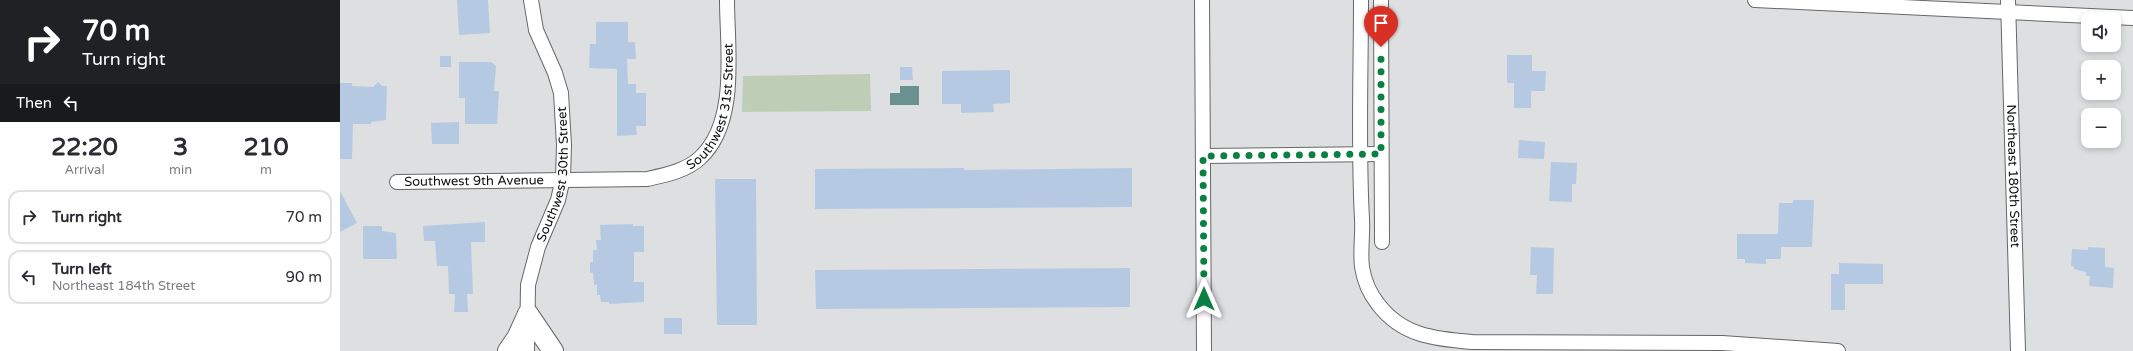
<!DOCTYPE html>
<html lang="en">
<head>
<meta charset="utf-8">
<style>
	:root { --surface:#fff; --page:#f7f7f7; --text:#2b2b33; --muted:#7c7c81; --line:#e1e1e2 }
	body { margin:0; font-family:"Varela Round",sans-serif; background:var(--page); color:var(--text); height:100vh; display:flex; flex-direction:column; font-size:15px; white-space:nowrap }
	* { box-sizing:border-box; margin:0 }
	p { font-size:13px; color:var(--muted) }
	.icon { flex:none; width:22px; height:22px; fill:none; stroke:currentColor; stroke-width:2; stroke-linecap:round; stroke-linejoin:round }
	.map { position:relative; flex:1; overflow:hidden }
	.side { display:flex; flex-direction:column; background:var(--surface); width:340px }
	.side>* { flex:none }
	.top-card { background:#202124; color:#fff; overflow:hidden }
	.controls { position:absolute; left:1741px; top:12px; display:grid; gap:8px }
	.controls a { display:grid; place-items:center; width:40px; height:40px; border-radius:8px; background:var(--surface); box-shadow:0 2px 6px #0003; font-size:20px }
	.pin { position:absolute; display:grid; place-items:center; width:34px; height:34px; color:#fff; margin:-41px -17px; border-radius:50% 50% 50% 0; rotate:-45deg; box-shadow:0 0 4px #0007 }
	.pin .icon { rotate:45deg }
	.me { position:absolute; width:44px; margin:-22px; rotate:0deg; stroke-linejoin:round; filter:drop-shadow(0 0 3px #0008) }
	.turn { display:flex; align-items:center; gap:14px; height:84px; padding:0 16px; font-size:18px }
	.turn .icon { width:52px; height:52px; stroke-width:2.5 }
	.turn b { display:block; font-size:28px; line-height:34px }
	.then { display:flex; align-items:center; height:38px; padding:0 16px; background:#0003; gap:8px; font-size:15px }
	.eta { display:flex; justify-content:space-evenly; align-items:center; height:68px; text-align:center }
	.eta b { font-size:24px; font-weight:800; line-height:28px }
	ul { padding:0; list-style:none }
	li { display:flex; align-items:center; gap:12px; height:54px; margin:0 8px 6px; padding:0 8px; border:2px solid var(--line); border-radius:12px }
	li div { flex:1 }
	li b { display:block; font-size:15px }
	li em { font-style:normal }
	main { display:flex; flex:1; min-height:0 }
	.map>svg:first-child { display:block }
</style>
</head>
<body>
<main>
<section class="side">
<div class="top-card">
<div class="turn"><svg class="icon" aria-label="right" viewBox="0 0 24 24"><path d="M7 20v-9h11M14 6l5 5-5 5"/></svg><div><b>70 m</b>Turn right</div></div>
<div class="then">Then<svg class="icon" aria-label="left" viewBox="0 0 24 24"><path d="M17 20v-9H6M10 6l-5 5 5 5"/></svg></div>
</div>
<div class="eta">
<div><b>22:20</b><p>Arrival</p></div>
<div><b>3</b><p>min</p></div>
<div><b>210</b><p>m</p></div>
</div>
<ul>
<li><svg class="icon" aria-label="right" viewBox="0 0 24 24"><path d="M7 20v-9h11M14 6l5 5-5 5"/></svg><div><b>Turn right</b></div><em>70 m</em></li>
<li><svg class="icon" aria-label="left" viewBox="0 0 24 24"><path d="M17 20v-9H6M10 6l-5 5 5 5"/></svg><div><b>Turn left</b><p>Northeast 184th Street</p></div><em>90 m</em></li>
</ul>
</section>
<div class="map">
<svg width="1793" height="351" viewBox="0 0 1793 351">
	<rect width="100%" height="100%" fill="#dedfe1"/>
	<path fill="#bdcdb6" d="M530 74 531 111 402 112 403 76Z"/>
	<path fill="#6b9090" d="M560 86H579V105H550V93H560Z"/>
	<g fill="#b5cae2">
		<path d="M117 0H148L150 33 119 35Z"/>
		<path d="M256 22H288V42H295L296 59H287L288 84H296V93H306V126H296L297 135 277 136V69L249 68 250 44H256Z"/>
		<path d="M1167 55H1192V71H1206L1205 91H1191V108H1174V83H1167Z"/>
		<rect x="100" y="56" width="11" height="11"/>
		<path d="M119 62H151L156 66 154 91H159L157 124H125V98H119Z"/>
		<path d="M560 67H572L573 80H560Z"/>
		<path d="M670 70V103L653 104 654 112 621 113V104H602V71Z"/>
		<path d="M38 82 42 86H47L46 120 31 122V124H13L12 159H0V83H12V86L33 87Z"/>
		<path d="M119 122V144H92L91 123Z"/>
		<path d="M1179 140 1205 142 1204 159 1178 158Z"/>
		<path d="M1211 162 1237 163 1236 184H1232V202L1209 201Z"/>
		<path d="M624 168V170L792 168V207L475 209V169Z"/>
		<path d="M375 179H416L417 325H377Z"/>
		<path d="M0 191 17 223 0 232Z"/>
		<path d="M1453 200H1474L1472 247H1441V259H1426V264L1405 263V259H1397V234H1438L1439 203H1453Z"/>
		<path d="M145 222V242H131L133 294H127L128 312H114L115 294H109L108 266H97L95 241H84L83 226Z"/>
		<path d="M293 224V226H304V252H294V282H304V302L269 304V302H261L260 295H257V285H254L253 273H250V262H253V250H257L256 240H261L260 225Z"/>
		<path d="M23 226H42V231L56 233 57 259H23Z"/>
		<path d="M1191 247 1214 248 1213 294H1196L1197 275H1190Z"/>
		<path d="M1748 247 1765 248V267L1774 268 1773 288 1749 286 1750 276H1746V272L1734 269V266H1731L1732 249 1748 250Z"/>
		<path d="M1499 263 1543 264V284H1505V310H1491V274H1499Z"/>
		<path d="M790 268V307L476 309 475 270Z"/>
		<rect x="324" y="318" width="18" height="16"/>
	</g>
	<g fill="none" stroke-linecap="round" stroke-linejoin="round">
		<defs>
			<g id="minor">
				<path d="M862 0 864 351"/>
				<path d="M1021 0C1021 73 1018 146 1022 219 1023 235 1020 252 1022 267 1024 280 1030 294 1038 304 1062 336 1095 339 1132 342L1382 343 1498 351"/>
				<path d="M1041 0 1042 242"/>
				<path d="M1415 0 1793 18"/>
				<path id="s1" d="M1668 0 1678 351"/>
				<path d="M863 156 1041 154"/>
				<path id="s2" d="M57 182 307 179C325 175 346 171 360 158 399 122 387 48 387 0"/>
				<path id="s3" d="M187 351 188 285 198 247 218 200 223 178 224 145 221 93 215 73 196 30 191 0"/>
			</g>
			<g id="highway">
				<path d="M188 314 213 351"/>
				<path d="M168 351 177 338 188 314"/>
			</g>
		</defs>
		<use href="#minor" stroke="#666768" stroke-width="16"/>
		<use href="#highway" stroke="#666768" stroke-width="22"/>
		<use href="#minor" stroke="#fff" stroke-width="14"/>
		<use href="#highway" stroke="#fff" stroke-width="20"/>
	</g>
	<g fill="none" stroke-linecap="round" stroke-linejoin="round">
		<path stroke="#0b8043" stroke-width="7" stroke-dasharray="0 12.6" d="M864 299 863 156 1041 154V47"/>
	</g>
	<g text-anchor="middle" dominant-baseline="central" stroke-width="3" stroke-linejoin="round" paint-order="stroke">
		<g font-size="13" fill="#0e0f0f" stroke="#dedfe1">
			<text stroke="none"><textPath href="#s2" startOffset="361">Southwest 31st Street</textPath></text>
			<text stroke="none"><textPath href="#s3" startOffset="181">Southwest 30th Street</textPath></text>
			<text stroke="none"><textPath href="#s1" startOffset="176">Northeast 180th Street</textPath></text>
			<text stroke="none"><textPath href="#s2" startOffset="77">Southwest 9th Avenue</textPath></text>
		</g>
	</g>
</svg>
<div class="controls">
<a><svg class="icon" aria-label="sound" viewBox="0 0 24 24"><path d="M4 9h4l5-4v14l-5-4H4zM17 9q2 3 0 6"/></svg></a>
<a>+</a>
<a>−</a>
</div>
<div class="pin" style="left:1041px;top:47px;background:#d93025"><svg class="icon" aria-label="arrive" viewBox="0 0 24 24"><path d="M6 21V4h12l-3 4 3 4H6"/></svg></div>
<svg class="me" style="left:864px;top:299px" viewBox="-20 -20 40 40"><path d="M0-17L14 15 0 8-14 15z" fill="#0b8043" stroke="#fff" stroke-width="4"/></svg>
</div>
</main>
</body>
</html>
